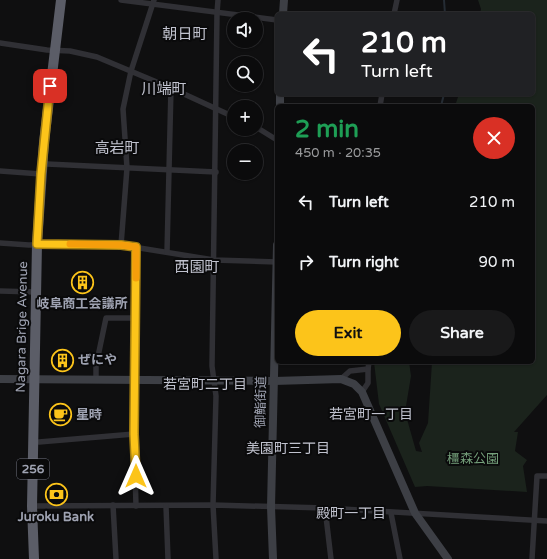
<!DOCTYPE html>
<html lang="en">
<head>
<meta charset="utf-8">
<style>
	:root { --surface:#0b0b0c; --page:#19191a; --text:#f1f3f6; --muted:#9a9b9d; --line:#2b2b2d; --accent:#fcc41a }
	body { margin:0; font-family:"Varela Round","Noto Sans JP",sans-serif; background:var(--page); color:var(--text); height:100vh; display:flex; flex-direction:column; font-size:15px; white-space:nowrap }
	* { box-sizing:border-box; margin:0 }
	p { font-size:13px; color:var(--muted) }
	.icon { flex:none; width:22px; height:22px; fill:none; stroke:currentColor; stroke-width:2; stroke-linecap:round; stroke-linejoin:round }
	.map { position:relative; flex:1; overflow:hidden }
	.sheet { position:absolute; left:275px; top:104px; width:260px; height:260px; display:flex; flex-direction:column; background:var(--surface); border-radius:6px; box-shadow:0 1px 3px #0004,0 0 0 1px var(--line) }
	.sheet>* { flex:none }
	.top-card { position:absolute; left:275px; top:12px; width:260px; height:84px; border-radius:6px; box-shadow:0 1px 3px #0004,0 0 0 1px var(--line); background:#202124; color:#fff; overflow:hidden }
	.controls { position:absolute; left:227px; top:12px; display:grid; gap:8px }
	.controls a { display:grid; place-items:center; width:36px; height:36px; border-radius:50%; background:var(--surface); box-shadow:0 1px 3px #0004,0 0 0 1px var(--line); font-size:20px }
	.pin { position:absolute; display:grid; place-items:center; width:34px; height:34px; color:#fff; margin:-17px; border-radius:8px; box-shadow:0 2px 6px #0006 }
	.me { position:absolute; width:44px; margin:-22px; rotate:0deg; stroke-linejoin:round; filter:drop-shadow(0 0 3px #0008) }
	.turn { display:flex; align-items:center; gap:14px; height:84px; padding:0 20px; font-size:18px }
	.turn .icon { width:52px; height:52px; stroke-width:2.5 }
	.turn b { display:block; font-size:28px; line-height:34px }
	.round { display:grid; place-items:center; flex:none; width:42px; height:42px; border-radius:21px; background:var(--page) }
	.overview { display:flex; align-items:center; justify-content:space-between; height:68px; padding:0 20px }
	h1 { font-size:24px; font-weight:700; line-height:30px; color:#1e9e55 }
	.cta { display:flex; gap:8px; margin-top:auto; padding:8px 20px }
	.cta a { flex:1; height:46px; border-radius:24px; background:var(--accent); color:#111; font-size:16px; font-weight:700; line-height:46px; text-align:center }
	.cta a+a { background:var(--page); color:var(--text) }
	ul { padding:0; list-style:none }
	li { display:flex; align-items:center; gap:12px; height:60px; padding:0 20px }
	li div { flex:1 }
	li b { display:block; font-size:15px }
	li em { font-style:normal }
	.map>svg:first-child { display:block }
</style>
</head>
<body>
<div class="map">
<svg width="547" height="559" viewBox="0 0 547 559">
	<rect width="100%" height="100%" fill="#0f0f10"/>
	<path fill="#1b231c" d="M478 0H547V395L514 432H518L515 451 527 460 523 466 527 492 427 486 415 487 379 404 374 362H409L411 376 405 412 416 451 422 452 419 443 428 423 432 362H533V106H455L459 94H533V14H480L481 9Z"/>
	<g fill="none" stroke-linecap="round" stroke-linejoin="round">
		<g stroke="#252c34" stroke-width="2">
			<path d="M444 0 445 14"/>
			<path d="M441 106 444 94"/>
		</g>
		<g stroke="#303035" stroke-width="5.5">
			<path d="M121 0 277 20"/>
			<path d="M394 14 397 0"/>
			<path d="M0 43 47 50 70 51 97 57 171 88 234 117"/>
			<path d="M380 106 382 94"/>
			<path d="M256 127 277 140"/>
			<path d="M47 164 216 172"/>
			<path d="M0 171 41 174"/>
			<path d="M0 243 29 245 54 244 121 245 214 260 277 262"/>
			<path d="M121 245 127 168 123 109 131 71 154 0"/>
			<path d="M136 247 134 434 136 506"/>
			<path d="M167 252 171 88"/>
			<path d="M0 291 36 292"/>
			<path d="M341 379 350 371 368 369 369 362"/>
			<path d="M96 380V366L106 318H136"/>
			<path d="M362 392 368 383V369"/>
			<path d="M39 442 134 434"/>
			<path d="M113 505 116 559"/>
			<path d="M32 506 213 505 325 508 547 521"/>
			<path d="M166 506 168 559"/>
			<path d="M325 508 331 559"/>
			<path d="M391 513 400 559"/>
			<path d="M216 559 213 505 216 396 212 366 217 13 218 0"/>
			<path d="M532 559 537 476H547"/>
		</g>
		<g stroke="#3d3f45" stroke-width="8">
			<path d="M283 14 284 0"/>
			<path d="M280 106V94"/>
			<path d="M0 379 274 381 341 379 354 384 362 392 415 513 448 559"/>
			<path d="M273 559 271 507 277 245"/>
		</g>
		<path stroke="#5b5d67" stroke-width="10" d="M34 559 32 506 37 244 44 142 61 0"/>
	</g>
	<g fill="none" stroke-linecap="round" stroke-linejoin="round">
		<defs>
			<path id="route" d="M50 86 41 174 37 244 121 245 136 247 134 434 136 476"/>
		</defs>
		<use href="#route" stroke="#a47f11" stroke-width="10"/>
		<use href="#route" stroke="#fcc41a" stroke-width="7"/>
		<path stroke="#f59e0b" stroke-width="7" d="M70 244 121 245 136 247V278"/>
	</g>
	<defs>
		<symbol id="building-ring" viewBox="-11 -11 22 22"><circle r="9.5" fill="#0a0a0b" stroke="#fcc41a" stroke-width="1.5"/><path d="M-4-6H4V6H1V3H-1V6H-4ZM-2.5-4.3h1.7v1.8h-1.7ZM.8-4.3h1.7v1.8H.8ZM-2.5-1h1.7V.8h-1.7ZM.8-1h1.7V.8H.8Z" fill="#fcc41a"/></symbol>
		<symbol id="cafe-ring" viewBox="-11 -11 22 22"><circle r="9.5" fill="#0a0a0b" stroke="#fcc41a" stroke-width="1.5"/><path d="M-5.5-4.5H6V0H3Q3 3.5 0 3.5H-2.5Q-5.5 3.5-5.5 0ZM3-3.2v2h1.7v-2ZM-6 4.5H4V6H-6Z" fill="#fcc41a"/></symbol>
		<symbol id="bank-ring" viewBox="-11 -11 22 22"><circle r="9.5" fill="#0a0a0b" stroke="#fcc41a" stroke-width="1.5"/><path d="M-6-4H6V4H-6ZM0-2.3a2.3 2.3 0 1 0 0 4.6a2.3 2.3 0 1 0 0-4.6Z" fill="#fcc41a"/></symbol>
	</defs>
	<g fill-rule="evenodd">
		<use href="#building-ring" x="70" y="270" width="25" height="25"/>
		<use href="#building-ring" x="50" y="348" width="25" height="25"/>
		<use href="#cafe-ring" x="48" y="402" width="25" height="25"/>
		<use href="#bank-ring" x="44" y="482" width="25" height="25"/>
	</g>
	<g text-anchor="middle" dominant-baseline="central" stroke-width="4" stroke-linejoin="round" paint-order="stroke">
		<rect fill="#0a0a0b" stroke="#727580" stroke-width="1" x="17" y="459" width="32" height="20" rx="3"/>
		<g font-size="12" font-weight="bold" fill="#9fa3b2">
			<text x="33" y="469">256</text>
		</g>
		<g font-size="13" font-weight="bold" fill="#9fa3b2" stroke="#0a0a0b">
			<text x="82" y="304">岐阜商工会議所</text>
			<text x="78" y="360" text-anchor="start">ぜにや</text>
			<text x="76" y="415" text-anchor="start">星時</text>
			<text x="56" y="517">Juroku Bank</text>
		</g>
		<g font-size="13" fill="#9fa3b2" stroke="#0a0a0b">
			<text transform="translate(22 327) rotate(-89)">Nagara Brige Avenue</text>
			<text transform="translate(261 402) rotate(-89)">御鮨街道</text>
		</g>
		<g font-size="13" fill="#749f7a" stroke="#0a0a0b">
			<text x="473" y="459">橿森公園</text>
		</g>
		<g font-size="14" fill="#c0c2ce" stroke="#0a0a0b">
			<text x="205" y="384">若宮町二丁目</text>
			<text x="371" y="414">若宮町一丁目</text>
			<text x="288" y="448">美園町三丁目</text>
			<text x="351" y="513">殿町一丁目</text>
		</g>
		<g font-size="15" fill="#c0c2ce" stroke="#0a0a0b">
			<text x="185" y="34">朝日町</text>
			<text x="164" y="89">川端町</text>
			<text x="117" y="148">高岩町</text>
			<text x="197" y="267">西園町</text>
		</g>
	</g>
</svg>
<div class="controls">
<a><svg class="icon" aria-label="sound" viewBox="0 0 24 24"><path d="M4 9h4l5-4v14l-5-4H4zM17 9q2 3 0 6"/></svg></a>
<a><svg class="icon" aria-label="search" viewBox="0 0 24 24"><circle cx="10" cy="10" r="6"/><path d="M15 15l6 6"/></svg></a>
<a>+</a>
<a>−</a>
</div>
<div class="pin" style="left:50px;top:86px;background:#d93025"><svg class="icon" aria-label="arrive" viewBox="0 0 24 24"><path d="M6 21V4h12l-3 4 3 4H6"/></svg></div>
<svg class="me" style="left:136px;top:476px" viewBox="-20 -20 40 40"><path d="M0-17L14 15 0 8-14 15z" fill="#fcc41a" stroke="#fff" stroke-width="4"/></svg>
<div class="top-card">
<div class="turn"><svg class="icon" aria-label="left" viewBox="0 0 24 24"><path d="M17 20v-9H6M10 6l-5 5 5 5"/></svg><div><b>210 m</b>Turn left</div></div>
</div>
<section class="sheet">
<div class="overview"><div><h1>2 min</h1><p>450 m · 20:35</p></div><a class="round" style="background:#d93025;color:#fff"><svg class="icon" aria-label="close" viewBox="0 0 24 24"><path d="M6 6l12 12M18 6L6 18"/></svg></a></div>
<ul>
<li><svg class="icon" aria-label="left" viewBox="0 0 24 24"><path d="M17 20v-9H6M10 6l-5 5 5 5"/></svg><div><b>Turn left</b></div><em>210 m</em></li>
<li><svg class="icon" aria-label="right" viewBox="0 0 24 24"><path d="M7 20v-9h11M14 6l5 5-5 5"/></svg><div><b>Turn right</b></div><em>90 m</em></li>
</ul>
<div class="cta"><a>Exit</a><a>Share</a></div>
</section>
</div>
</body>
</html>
